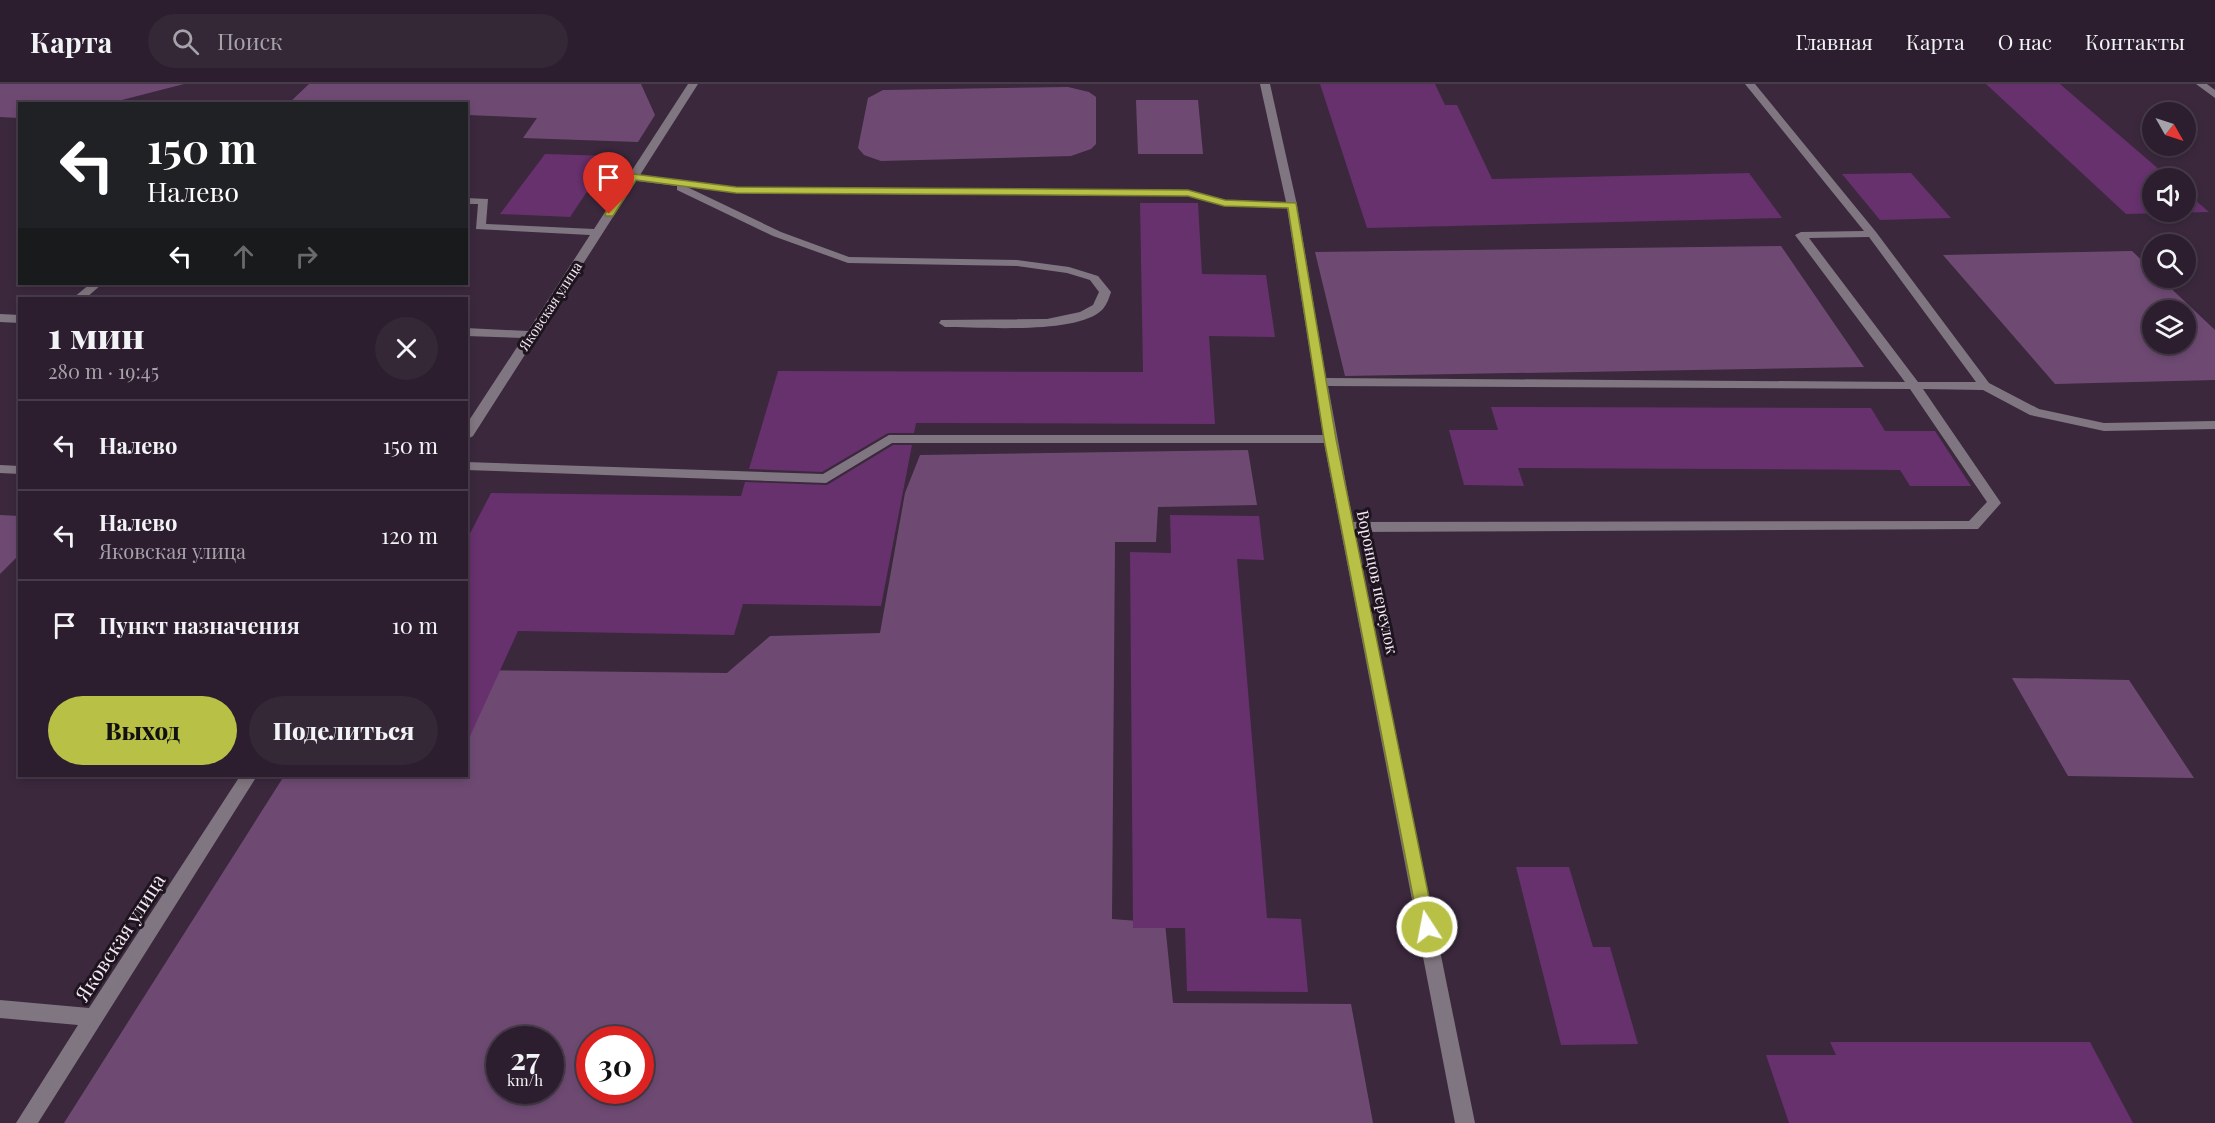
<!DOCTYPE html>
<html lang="ru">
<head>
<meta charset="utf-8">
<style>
	:root { --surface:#2c1e2e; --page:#342736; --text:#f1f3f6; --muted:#a6a2aa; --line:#483c4a; --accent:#b9c046 }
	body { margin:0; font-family:"Playfair Display",serif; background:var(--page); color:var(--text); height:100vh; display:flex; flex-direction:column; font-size:22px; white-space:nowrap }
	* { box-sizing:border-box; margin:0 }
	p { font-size:20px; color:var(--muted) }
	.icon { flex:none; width:33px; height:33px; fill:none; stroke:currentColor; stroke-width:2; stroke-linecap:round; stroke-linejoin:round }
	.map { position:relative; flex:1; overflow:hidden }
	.panel { position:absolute; left:18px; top:213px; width:450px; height:480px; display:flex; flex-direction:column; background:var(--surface); border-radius:0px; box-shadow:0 3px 9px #0003,0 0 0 2px var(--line) }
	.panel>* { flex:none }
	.top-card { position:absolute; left:18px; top:18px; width:450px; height:183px; border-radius:0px; box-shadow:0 3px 9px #0003,0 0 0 2px var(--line); background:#202124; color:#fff; overflow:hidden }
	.needle { width:39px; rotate:129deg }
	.tools { position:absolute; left:2142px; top:18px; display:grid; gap:12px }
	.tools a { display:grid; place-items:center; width:54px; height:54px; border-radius:50%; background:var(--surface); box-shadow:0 3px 9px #0003,0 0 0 2px var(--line); font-size:30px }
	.speed { position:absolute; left:486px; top:942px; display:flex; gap:12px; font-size:30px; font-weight:700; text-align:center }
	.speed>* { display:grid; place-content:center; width:78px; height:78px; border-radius:50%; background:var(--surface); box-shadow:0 3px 9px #0003,0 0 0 2px var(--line); line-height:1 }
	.speed small { font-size:15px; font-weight:400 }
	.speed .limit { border:9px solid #d22; background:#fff; color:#111 }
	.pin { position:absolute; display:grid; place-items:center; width:51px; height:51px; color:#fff; margin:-62px -26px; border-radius:50% 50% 50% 0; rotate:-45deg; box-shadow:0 0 6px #0007 }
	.pin .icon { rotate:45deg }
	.me { position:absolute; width:66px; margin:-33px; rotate:349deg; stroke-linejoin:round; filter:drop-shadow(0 0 4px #0008) }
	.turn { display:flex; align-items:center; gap:21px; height:126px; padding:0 30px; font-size:27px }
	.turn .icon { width:78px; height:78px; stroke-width:2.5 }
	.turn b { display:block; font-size:42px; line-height:51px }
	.lanes { display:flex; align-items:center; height:57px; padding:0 30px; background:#0003; justify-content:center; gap:30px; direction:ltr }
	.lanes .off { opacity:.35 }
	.round { display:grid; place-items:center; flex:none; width:63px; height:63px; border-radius:32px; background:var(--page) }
	.head { display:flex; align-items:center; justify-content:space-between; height:102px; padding:0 30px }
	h1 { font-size:36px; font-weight:800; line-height:45px }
	.button { display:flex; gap:12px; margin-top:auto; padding:12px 30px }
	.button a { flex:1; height:69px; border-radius:36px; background:var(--accent); color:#111; font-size:24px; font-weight:800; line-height:69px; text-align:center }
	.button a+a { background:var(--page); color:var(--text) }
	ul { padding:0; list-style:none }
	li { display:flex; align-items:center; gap:18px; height:90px; padding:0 30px; border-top:2px solid var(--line) }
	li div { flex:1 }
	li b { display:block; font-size:22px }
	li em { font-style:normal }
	header { display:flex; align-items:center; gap:36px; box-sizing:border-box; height:84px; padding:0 30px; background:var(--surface); border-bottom:2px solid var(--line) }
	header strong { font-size:28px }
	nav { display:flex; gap:33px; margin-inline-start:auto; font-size:21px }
	.search { width:420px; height:54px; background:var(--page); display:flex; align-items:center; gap:15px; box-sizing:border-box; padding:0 21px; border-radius:33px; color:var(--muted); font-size:22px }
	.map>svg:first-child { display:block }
</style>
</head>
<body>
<header>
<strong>Карта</strong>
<div class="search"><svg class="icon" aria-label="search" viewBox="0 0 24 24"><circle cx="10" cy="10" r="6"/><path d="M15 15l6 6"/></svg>Поиск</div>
<nav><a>Главная</a><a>Карта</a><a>О нас</a><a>Контакты</a></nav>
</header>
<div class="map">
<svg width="2215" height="1039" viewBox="0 0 2215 1039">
	<rect width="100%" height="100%" fill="#3b283d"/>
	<g fill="#6e4a73" fill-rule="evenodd">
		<path d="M0 0H184L118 17 68 16 63 19 20 20 19 34 0 33Z"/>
		<path d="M309 0H641L655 31 638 58 523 54 537 34 467 31 466 20 289 19Z"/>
		<path d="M1068 3 1089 8 1096 13V60L1091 65 1071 72 881 77 864 71 858 64 868 14 883 6Z"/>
		<path d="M1136 16H1198L1203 70H1138Z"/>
		<path d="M1781 162 1864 283 1345 292 1315 168Z"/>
		<path d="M2132 167 2152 186V194H2160L2215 246V296L2055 300 1943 171ZM2152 226H2186V260H2152Z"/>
		<path d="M1248 366 1257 421 1158 423 1156 458H1115L1112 835 1165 839 1173 919 1351 920 1373 1039H64L284 692H466L467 586 727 589 770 552 880 549 905 409 920 371ZM500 956H550V1006H500ZM590 956H640V1006H590Z"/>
		<path d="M0 431 20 432 19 471 0 490Z"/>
		<path d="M2012 594 2129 596 2194 694 2068 692Z"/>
	</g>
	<g fill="#66316d">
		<path d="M1320 0H1435L1445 21H1457L1492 95 1749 89 1782 134 1367 144Z"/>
		<path d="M1986 0H2060L2169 94H2152V128H2186V108L2209 128 2126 130Z"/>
		<path d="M545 70 611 72 570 133 500 130Z"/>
		<path d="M1911 89 1951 134 1880 136 1842 90Z"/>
		<path d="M1140 119H1198L1202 190 1266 191 1275 253 1209 252 1215 340 916 339 914 349H888L822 388 749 385 778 287 1143 288Z"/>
		<path d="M1491 323 1871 324 1885 347H1935L1971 402H1910L1900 386 1518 384 1524 402 1464 401 1449 346H1498Z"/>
		<path d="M893 361H912L881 522 743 520 734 551 518 547 466 661V457L491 409 741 412 745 398 827 401Z"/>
		<path d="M1170 431 1259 432 1264 476 1237 475 1267 834 1301 835 1308 908 1187 907 1185 844H1133L1130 468 1171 469Z"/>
		<path d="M1516 783H1569L1593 863H1610L1638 960 1561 961Z"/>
		<path d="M1830 958H2090L2133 1039H1789L1766 971H1836Z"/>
	</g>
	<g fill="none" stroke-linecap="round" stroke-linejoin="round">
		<g fill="#807681" fill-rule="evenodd">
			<path d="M688 0H698L640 91 736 103 1188 106 1224 116 1286 118 1260 0H1270L1297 121 1326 294 1905 298 1795 151 1801 148 1864 147 1745 0H1755L1876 148 1989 299 2039 325 2104 339 2215 337V345L2104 347 2030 331 1983 306 1923 305 2001 419 1978 445 1355 448 1475 1039H1455L1324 359H892L826 399 466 386V378L823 390 889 351H1323L1287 124 1224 122 1188 112 736 109 687 103 781 148 849 173 1017 176 1069 183 1098 192 1111 208C1109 214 1107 220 1103 225 1079 251 980 243 945 243L939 239 941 236 1047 235 1080 228 1093 221 1099 208 1090 196 1067 189 1017 182 848 179 773 152 677 106V102L636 97 473 352 466 356V341L523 254 466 252V244L528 247 590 151 476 145 478 120H466V114L488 115 486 140 594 145ZM1869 153 1976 298H1918L1809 154ZM1328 302 1910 305 1987 418 1969 437 1353 438Z"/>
			<path d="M2196 0H2207L2215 6V14Z"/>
			<path d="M90 200H102L86 214H73Z"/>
			<path d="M0 230 20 231V239L0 238Z"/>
			<path d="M0 381 20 382V390L0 389Z"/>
			<path d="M240 692H257L38 1039H16L78 941 0 934V916L89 924Z"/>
		</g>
	</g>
	<path fill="#b9c046" stroke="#787d2e" stroke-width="1.5" d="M633 90 736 103 1188 106 1225 116 1296 119 1336 355 1435 843 1433 848 1427 851 1421 848 1419 843 1324 355 1288 124 1224 122 1188 112 736 109 636 96 613 132H606L605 130 628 93Z"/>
	<g text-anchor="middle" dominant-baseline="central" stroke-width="6" stroke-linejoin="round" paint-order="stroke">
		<g font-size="14" fill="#f6e9f7" stroke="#1d141e">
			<text transform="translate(550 222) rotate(-57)">Яковская улица</text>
		</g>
		<g font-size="16" fill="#f6e9f7" stroke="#1d141e">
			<text transform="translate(1378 498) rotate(78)">Воронцов переулок</text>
		</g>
		<g font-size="20" fill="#f6e9f7" stroke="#1d141e">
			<text transform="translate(119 853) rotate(-57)">Яковская улица</text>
		</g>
	</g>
</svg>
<div class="tools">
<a><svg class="needle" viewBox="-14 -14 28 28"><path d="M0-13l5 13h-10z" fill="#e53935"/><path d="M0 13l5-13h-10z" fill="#a6a2aa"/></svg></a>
<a><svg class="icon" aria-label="sound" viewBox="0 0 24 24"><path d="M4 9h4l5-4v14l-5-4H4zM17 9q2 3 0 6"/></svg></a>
<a><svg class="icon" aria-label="search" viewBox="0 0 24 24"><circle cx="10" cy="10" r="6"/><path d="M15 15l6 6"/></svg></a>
<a><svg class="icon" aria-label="layers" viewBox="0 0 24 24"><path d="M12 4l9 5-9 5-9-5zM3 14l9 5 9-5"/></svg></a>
</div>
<div class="speed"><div>27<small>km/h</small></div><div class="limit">30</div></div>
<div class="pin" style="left:609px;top:130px;background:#d93025"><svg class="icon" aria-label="arrive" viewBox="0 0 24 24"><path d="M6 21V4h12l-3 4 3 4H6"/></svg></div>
<svg class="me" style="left:1427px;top:843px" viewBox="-20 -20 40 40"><circle r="17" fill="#b9c046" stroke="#fff" stroke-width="3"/><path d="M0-11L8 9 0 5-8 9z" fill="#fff"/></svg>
<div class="top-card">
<div class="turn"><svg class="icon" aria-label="left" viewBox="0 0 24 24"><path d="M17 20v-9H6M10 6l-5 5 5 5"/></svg><div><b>150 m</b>Налево</div></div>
<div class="lanes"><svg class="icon" aria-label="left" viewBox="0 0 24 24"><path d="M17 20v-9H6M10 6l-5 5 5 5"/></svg><svg class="icon off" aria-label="ahead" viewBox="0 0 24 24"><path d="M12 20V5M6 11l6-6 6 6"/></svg><svg class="icon off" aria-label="right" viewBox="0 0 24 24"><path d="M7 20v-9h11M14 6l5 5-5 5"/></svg></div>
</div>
<section class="panel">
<div class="head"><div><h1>1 мин</h1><p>280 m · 19:45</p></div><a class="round"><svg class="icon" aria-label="close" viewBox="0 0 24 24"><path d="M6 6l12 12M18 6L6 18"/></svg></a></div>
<ul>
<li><svg class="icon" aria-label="left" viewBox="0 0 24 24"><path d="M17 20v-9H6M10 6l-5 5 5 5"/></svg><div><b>Налево</b></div><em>150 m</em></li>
<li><svg class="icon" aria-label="left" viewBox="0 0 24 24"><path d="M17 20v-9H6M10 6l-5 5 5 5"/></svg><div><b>Налево</b><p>Яковская улица</p></div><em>120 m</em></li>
<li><svg class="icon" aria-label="arrive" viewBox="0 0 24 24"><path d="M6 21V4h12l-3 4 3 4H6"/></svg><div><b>Пункт назначения</b></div><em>10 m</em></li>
</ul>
<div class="button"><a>Выход</a><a>Поделиться</a></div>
</section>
</div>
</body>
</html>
